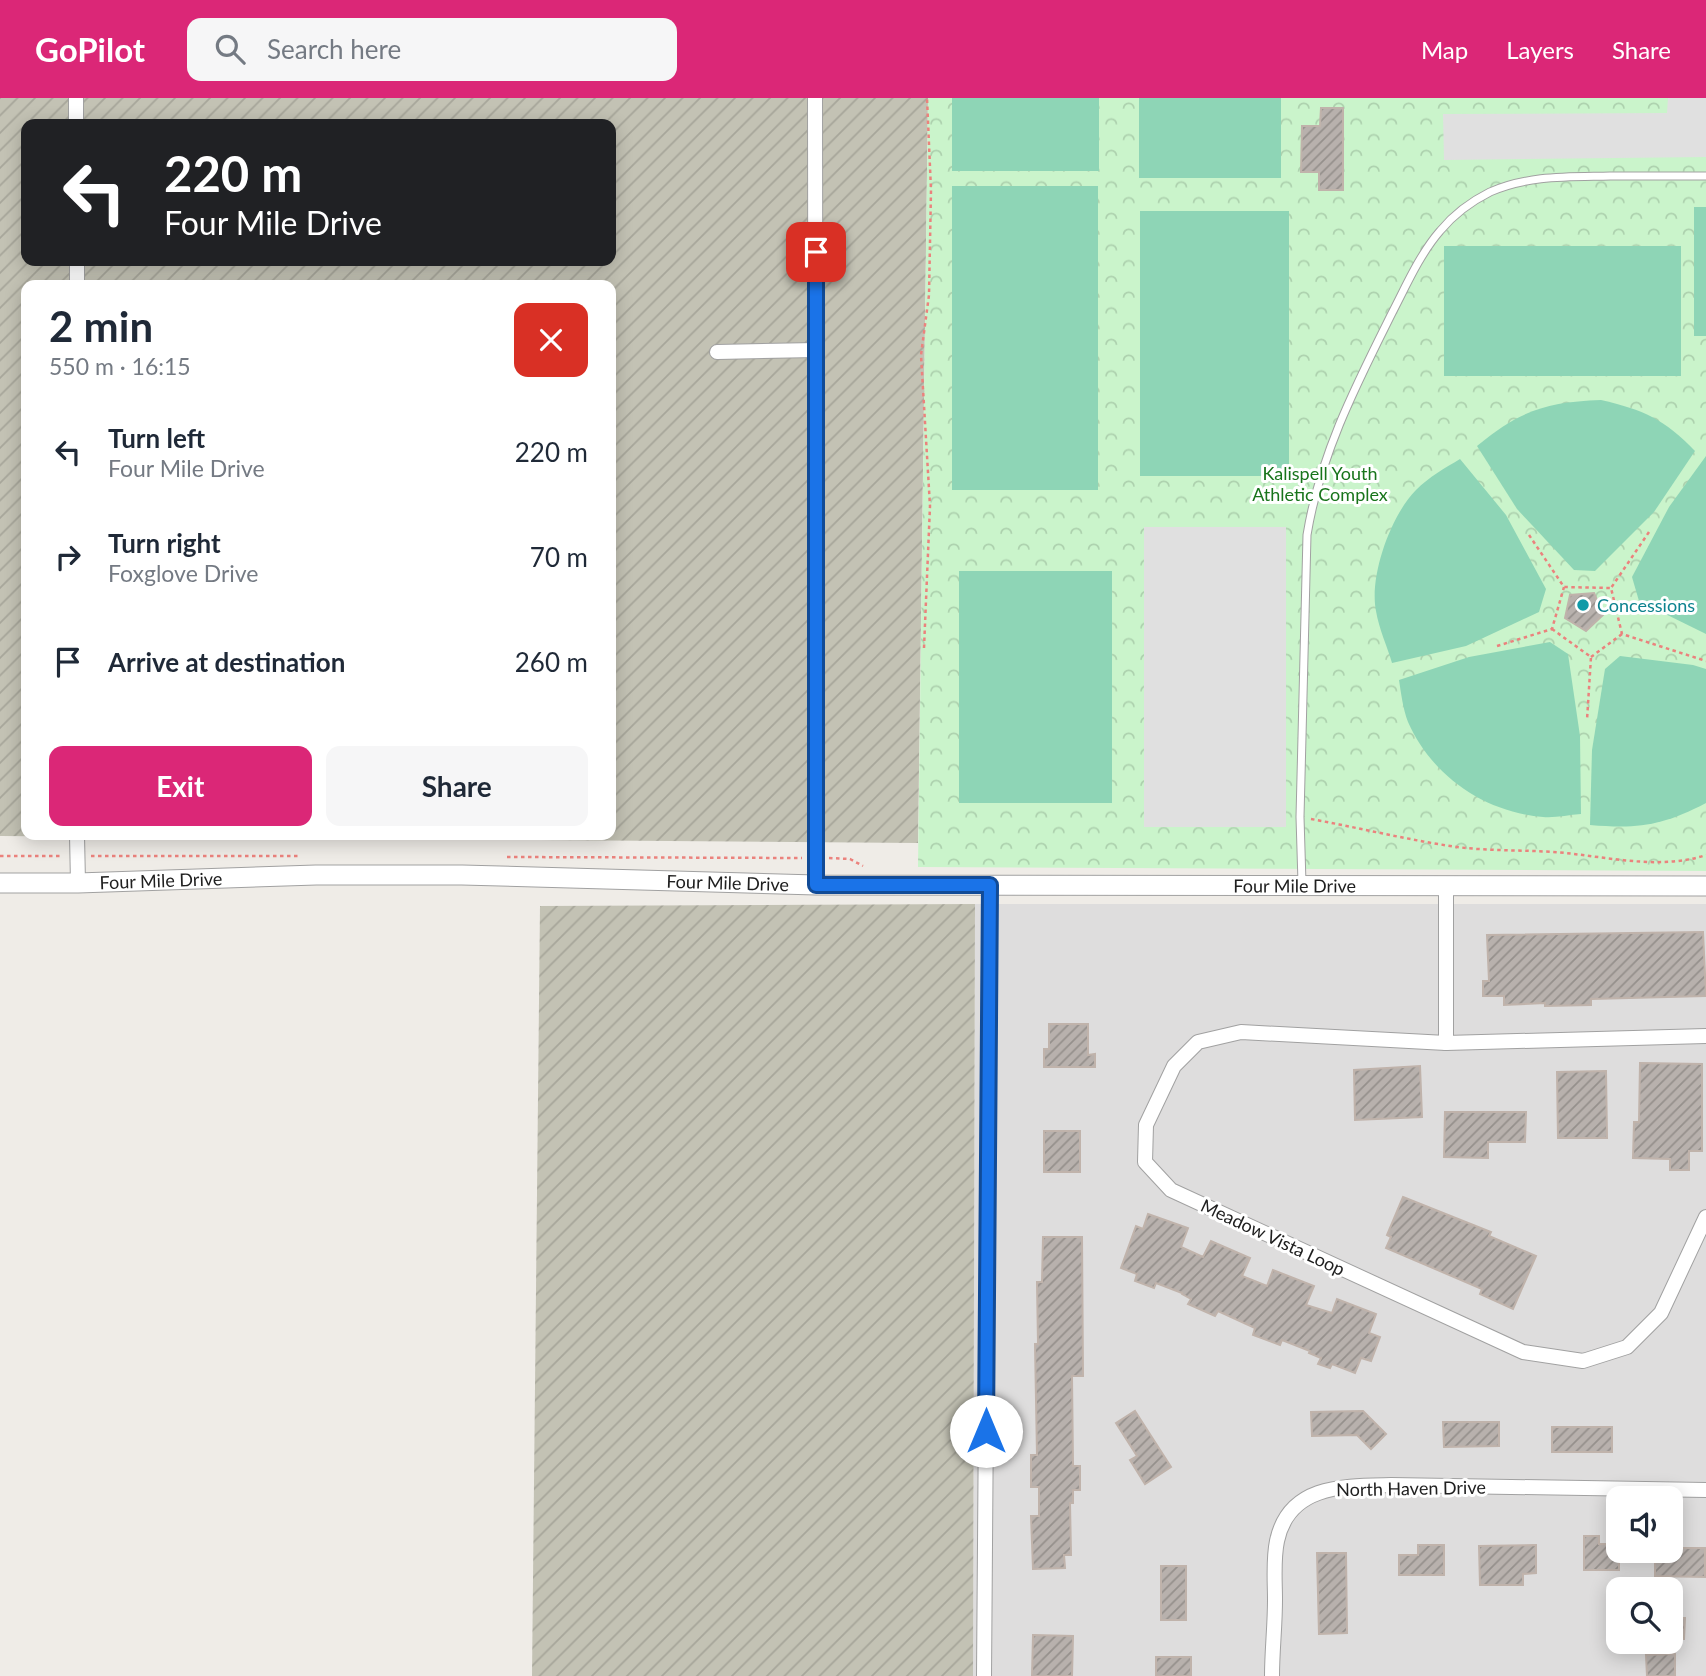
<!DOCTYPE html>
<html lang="en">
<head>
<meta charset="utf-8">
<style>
	:root { --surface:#fff; --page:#f6f6f7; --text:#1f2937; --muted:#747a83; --accent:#db2777 }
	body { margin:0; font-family:Lato,sans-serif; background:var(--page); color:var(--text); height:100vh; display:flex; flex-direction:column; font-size:26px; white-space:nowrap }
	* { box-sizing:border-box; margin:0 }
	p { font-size:23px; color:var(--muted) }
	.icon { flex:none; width:38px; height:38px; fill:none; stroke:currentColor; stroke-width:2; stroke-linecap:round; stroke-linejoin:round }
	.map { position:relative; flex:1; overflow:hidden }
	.panel { position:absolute; left:21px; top:182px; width:595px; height:560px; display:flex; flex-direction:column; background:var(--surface); border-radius:14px; box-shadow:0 4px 18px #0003 }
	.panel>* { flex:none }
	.top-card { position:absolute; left:21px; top:21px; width:595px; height:147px; border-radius:14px; box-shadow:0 4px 18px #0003; background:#202124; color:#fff; overflow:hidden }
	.tools { position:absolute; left:1606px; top:1388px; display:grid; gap:14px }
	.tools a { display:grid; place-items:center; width:77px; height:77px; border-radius:14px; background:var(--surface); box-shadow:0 4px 18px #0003; font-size:35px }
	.pin { position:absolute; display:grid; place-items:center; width:60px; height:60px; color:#fff; margin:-30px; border-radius:14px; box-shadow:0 4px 10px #0006 }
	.me { position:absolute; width:77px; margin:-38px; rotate:0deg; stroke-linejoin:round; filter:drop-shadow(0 0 5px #0008) }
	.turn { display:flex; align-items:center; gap:24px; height:147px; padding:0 28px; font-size:32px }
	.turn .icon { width:91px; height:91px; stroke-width:2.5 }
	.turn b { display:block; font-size:49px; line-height:60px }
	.round { display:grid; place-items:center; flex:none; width:74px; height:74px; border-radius:14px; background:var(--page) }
	.overview { display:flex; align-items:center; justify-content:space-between; height:119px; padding:0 28px }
	h1 { font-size:42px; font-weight:700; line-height:52px }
	.button { display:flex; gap:14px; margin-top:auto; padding:14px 28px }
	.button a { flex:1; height:80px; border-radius:14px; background:var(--accent); color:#fff; font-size:28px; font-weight:700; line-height:80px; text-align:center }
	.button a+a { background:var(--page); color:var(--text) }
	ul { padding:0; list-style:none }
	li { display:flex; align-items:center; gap:21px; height:105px; padding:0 28px }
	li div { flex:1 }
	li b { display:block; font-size:26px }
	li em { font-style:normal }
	header { display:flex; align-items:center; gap:42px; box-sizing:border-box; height:98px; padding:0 35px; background:var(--accent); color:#fff }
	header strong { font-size:33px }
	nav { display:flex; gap:38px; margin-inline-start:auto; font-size:24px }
	.search { width:490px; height:63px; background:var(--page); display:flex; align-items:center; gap:18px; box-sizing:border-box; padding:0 24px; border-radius:14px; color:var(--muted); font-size:26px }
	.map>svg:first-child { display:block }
</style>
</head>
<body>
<header>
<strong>GoPilot</strong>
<div class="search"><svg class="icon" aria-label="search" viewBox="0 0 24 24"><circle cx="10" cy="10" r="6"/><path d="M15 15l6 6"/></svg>Search here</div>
<nav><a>Map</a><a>Layers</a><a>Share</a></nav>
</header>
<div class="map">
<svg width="1706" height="1578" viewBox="0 0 1706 1578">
	<defs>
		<pattern id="construction-furrows" width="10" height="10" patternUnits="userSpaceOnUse" patternTransform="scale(1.75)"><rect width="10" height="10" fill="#c3c2b4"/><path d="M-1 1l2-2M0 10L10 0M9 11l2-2" fill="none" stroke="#a7a69a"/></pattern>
		<pattern id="park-crowns" width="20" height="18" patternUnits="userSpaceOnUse" patternTransform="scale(1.75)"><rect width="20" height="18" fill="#caf4cb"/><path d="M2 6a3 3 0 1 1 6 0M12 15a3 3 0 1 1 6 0" fill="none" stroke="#add1ae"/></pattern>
		<pattern id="building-hatch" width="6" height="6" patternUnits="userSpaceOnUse" patternTransform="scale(1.75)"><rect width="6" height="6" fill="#b8b1ad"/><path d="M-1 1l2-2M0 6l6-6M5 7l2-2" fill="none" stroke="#95908c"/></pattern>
	</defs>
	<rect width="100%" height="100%" fill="#efece7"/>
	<path fill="#dedddd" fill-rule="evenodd" d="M975 806H1706V1578H973ZM1619 1400H1671V1452H1619ZM1619 1491H1671V1544H1619Z"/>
	<g fill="url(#construction-furrows)" fill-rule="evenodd">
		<path d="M0 0H928L918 745 0 738ZM26 26H611V163H26ZM26 187H611V737H26Z"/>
		<path d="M975 806 973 1578H532L540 808Z"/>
	</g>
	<path fill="url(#park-crowns)" d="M928 0H1706V773L918 769Z"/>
	<g fill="#8ed5b6">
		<rect x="952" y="0" width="147" height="73"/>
		<rect x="1139" y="0" width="142" height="80"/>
		<rect x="952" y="88" width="146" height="304"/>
		<rect x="1694" y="109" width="12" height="129"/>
		<rect x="1140" y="113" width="149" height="265"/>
		<rect x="1444" y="148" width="237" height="130"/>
		<path d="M1601 302C1644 312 1664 321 1695 353L1654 414 1595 473 1574 472 1517 411 1477 348C1519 313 1546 304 1601 302Z"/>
		<path d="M1706 358V536L1639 503 1632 479 1669 409Z"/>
		<path d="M1460 361 1506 417 1546 491 1539 514 1466 548 1392 565C1387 548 1379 531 1376 513 1369 478 1391 417 1416 392 1429 379 1445 370 1460 361Z"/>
		<rect x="959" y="473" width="153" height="232"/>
		<path d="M1550 544 1568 556 1580 638 1581 716C1568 717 1555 720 1543 719 1484 714 1432 678 1408 624 1403 611 1401 595 1399 582L1469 559Z"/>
		<path d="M1620 558 1693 567 1706 571V705C1662 728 1638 731 1590 727L1592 652 1605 571Z"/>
	</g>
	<g fill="#e0e0e0">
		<path d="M1668 0H1706V59L1444 62 1443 16 1667 15Z"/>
		<rect x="1144" y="429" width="142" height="300"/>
	</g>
	<g fill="url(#building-hatch)" stroke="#c0b3ab" stroke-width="2">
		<path d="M1321 10H1343V92H1319V74H1301L1302 28H1320Z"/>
		<path d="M1594 495 1603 517 1586 533 1565 520 1570 497Z"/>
		<path d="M1703 834 1706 898 1591 901V907L1545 908V905L1504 907V898H1483V883H1489L1487 837Z"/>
		<path d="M1049 926H1088V957L1095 956V969H1044V951H1049Z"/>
		<path d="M1640 965 1702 966V1053H1689V1072H1670V1061L1633 1060 1634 1024H1639Z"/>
		<path d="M1420 968 1422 1019 1355 1022 1354 972Z"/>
		<path d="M1606 973 1607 1040H1558L1557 974Z"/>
		<path d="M1445 1014H1526L1525 1044H1488V1060L1444 1059Z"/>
		<rect x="1044" y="1033" width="36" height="41"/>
		<path d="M1403 1099 1491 1134 1489 1138 1536 1158 1513 1211 1480 1196 1482 1191 1386 1150 1391 1139 1387 1137Z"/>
		<path d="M1148 1116 1188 1130 1181 1149 1203 1159 1211 1143 1250 1160 1242 1178 1267 1188 1273 1172 1314 1188 1306 1207 1332 1215 1337 1201 1376 1216 1369 1235 1380 1239 1371 1263 1361 1260 1355 1275 1332 1266 1330 1270 1318 1266 1321 1260 1309 1255 1310 1253 1282 1242 1280 1247 1253 1237 1255 1230 1218 1213 1215 1218 1188 1206 1191 1201 1182 1196V1195L1156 1185 1154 1190 1135 1183 1137 1176 1121 1170 1136 1128 1143 1131Z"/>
		<path d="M1043 1139H1082L1083 1278H1072L1073 1368H1080V1392H1073V1405H1070L1071 1457H1064L1065 1470 1033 1471 1031 1418H1039V1389H1031V1357H1037L1035 1246H1038L1037 1184H1042Z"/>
		<path d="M1135 1313 1171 1369 1145 1386 1130 1362 1137 1358 1116 1325Z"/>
		<path d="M1363 1313 1386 1336 1371 1351 1357 1337 1312 1338 1311 1314Z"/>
		<path d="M1443 1324H1499V1348L1444 1349Z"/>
		<rect x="1552" y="1329" width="60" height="25"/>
		<path d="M1584 1438H1599V1446H1619V1472H1584Z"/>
		<path d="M1418 1447H1444V1477H1399V1457H1418Z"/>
		<path d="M1536 1447V1475L1523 1476V1487H1480L1479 1448Z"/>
		<path d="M1671 1450H1705V1479L1655 1478V1452H1671Z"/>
		<path d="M1317 1455H1346L1347 1535 1319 1536Z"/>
		<rect x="1161" y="1468" width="25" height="54"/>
		<path d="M1671 1520H1685L1684 1541H1671Z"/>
		<path d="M1033 1537 1073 1538 1072 1578H1032Z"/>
		<path d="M1675 1556V1578H1647L1646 1557Z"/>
		<rect x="1156" y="1559" width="35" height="19"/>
	</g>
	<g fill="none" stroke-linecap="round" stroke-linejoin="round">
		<defs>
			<path id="service" d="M1302 785 1300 719 1307 437C1320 357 1356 287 1392 215 1406 188 1420 156 1440 133 1454 116 1470 104 1490 94 1528 77 1570 79 1610 78 1642 78 1674 78 1706 78"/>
			<g id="minor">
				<path d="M76 0V26"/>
				<path d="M815 0 816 787"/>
				<path d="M77 163V187"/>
				<path d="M717 254 816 252"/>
				<path d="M77 737 78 785"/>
				<path d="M1446 786V945"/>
				<path d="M1706 938 1446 945 1241 934 1198 944 1174 968 1146 1027 1145 1064 1171 1092 1523 1254 1583 1263 1627 1249 1661 1215 1706 1119"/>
				<path d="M984 1578 990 787"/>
				<path d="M1272 1578C1272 1553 1275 1528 1275 1502 1275 1483 1273 1462 1277 1443 1289 1386 1345 1388 1391 1387L1706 1392"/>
			</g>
			<g id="tertiary">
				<path id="s1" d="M0 785H78L316 777H462L816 787 1706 788"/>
			</g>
		</defs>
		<use href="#service" stroke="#a1a1a1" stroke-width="9"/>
		<use href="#minor" stroke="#a1a1a1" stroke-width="16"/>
		<use href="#tertiary" stroke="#a1a1a1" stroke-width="21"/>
		<g stroke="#eb827d" stroke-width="2.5" stroke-dasharray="3.5 3.5" stroke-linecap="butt">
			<path d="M1649 434 1611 490 1622 536 1706 563"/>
			<path d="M1529 437 1564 489 1611 490"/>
			<path d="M1552 531 1591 559 1587 622"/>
			<path d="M1497 548 1552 531 1564 489"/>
			<path d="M924 550 930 408 921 257 929 197 931 92 927 0"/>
			<path d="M1591 559 1622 536"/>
			<path d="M1311 721C1360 730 1408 742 1457 749 1496 754 1536 751 1574 756 1617 761 1664 771 1706 757"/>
			<path d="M0 758H63"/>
			<path d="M91 758H301"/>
			<path d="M507 759 802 760"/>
			<path d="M829 760 850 761 863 768"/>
		</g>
		<use href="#service" stroke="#fff" stroke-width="7"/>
		<use href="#minor" stroke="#fff" stroke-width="14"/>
		<use href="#tertiary" stroke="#fff" stroke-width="19"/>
	</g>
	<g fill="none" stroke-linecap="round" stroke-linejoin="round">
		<defs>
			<path id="route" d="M816 154V787H990L986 1333"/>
		</defs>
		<use href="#route" stroke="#114b97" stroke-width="18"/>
		<use href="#route" stroke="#1a73e8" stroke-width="12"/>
	</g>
	<circle fill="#0f9aa8" stroke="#fff" stroke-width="2.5" cx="1583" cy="507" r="7"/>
	<g text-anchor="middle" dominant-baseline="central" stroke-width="6" stroke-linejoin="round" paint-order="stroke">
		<g font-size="18" fill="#18741b" stroke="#fff">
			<text x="1320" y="375">Kalispell Youth<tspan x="1320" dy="21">Athletic Complex</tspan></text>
		</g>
		<g font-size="18" fill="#0d838f" stroke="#fff" text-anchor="start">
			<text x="1597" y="507">Concessions</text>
		</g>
		<g font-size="18" fill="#202020" stroke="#fff">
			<text stroke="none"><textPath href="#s1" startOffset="161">Four Mile Drive</textPath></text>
			<text stroke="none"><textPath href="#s1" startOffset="728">Four Mile Drive</textPath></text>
			<text stroke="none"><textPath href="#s1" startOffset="1295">Four Mile Drive</textPath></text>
			<text transform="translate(1273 1139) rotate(25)">Meadow Vista Loop</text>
			<text transform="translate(1411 1390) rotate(-1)">North Haven Drive</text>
		</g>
	</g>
</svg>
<div class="tools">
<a><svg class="icon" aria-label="sound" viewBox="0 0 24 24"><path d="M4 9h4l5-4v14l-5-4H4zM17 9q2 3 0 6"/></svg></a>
<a><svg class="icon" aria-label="search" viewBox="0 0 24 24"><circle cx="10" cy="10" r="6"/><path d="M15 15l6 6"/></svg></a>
</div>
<div class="pin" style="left:816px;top:154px;background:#d93025"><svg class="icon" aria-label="arrive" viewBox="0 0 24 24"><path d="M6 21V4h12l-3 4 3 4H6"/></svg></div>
<svg class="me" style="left:986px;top:1333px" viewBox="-20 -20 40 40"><circle r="19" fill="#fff"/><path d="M0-13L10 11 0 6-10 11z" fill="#1a73e8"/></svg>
<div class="top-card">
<div class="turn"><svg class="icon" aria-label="left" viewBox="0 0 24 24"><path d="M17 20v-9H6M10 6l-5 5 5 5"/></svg><div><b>220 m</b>Four Mile Drive</div></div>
</div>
<section class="panel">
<div class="overview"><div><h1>2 min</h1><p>550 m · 16:15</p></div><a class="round" style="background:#d93025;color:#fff"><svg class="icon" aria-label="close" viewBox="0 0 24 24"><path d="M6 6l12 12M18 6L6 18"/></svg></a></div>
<ul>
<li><svg class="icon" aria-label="left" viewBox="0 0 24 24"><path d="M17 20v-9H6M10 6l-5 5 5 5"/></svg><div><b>Turn left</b><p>Four Mile Drive</p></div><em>220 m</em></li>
<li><svg class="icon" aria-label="right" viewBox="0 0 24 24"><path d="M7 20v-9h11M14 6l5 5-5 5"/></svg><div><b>Turn right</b><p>Foxglove Drive</p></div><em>70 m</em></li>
<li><svg class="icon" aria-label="arrive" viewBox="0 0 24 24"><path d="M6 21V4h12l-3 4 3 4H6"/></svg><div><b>Arrive at destination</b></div><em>260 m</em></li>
</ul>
<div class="button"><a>Exit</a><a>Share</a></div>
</section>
</div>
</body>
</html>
